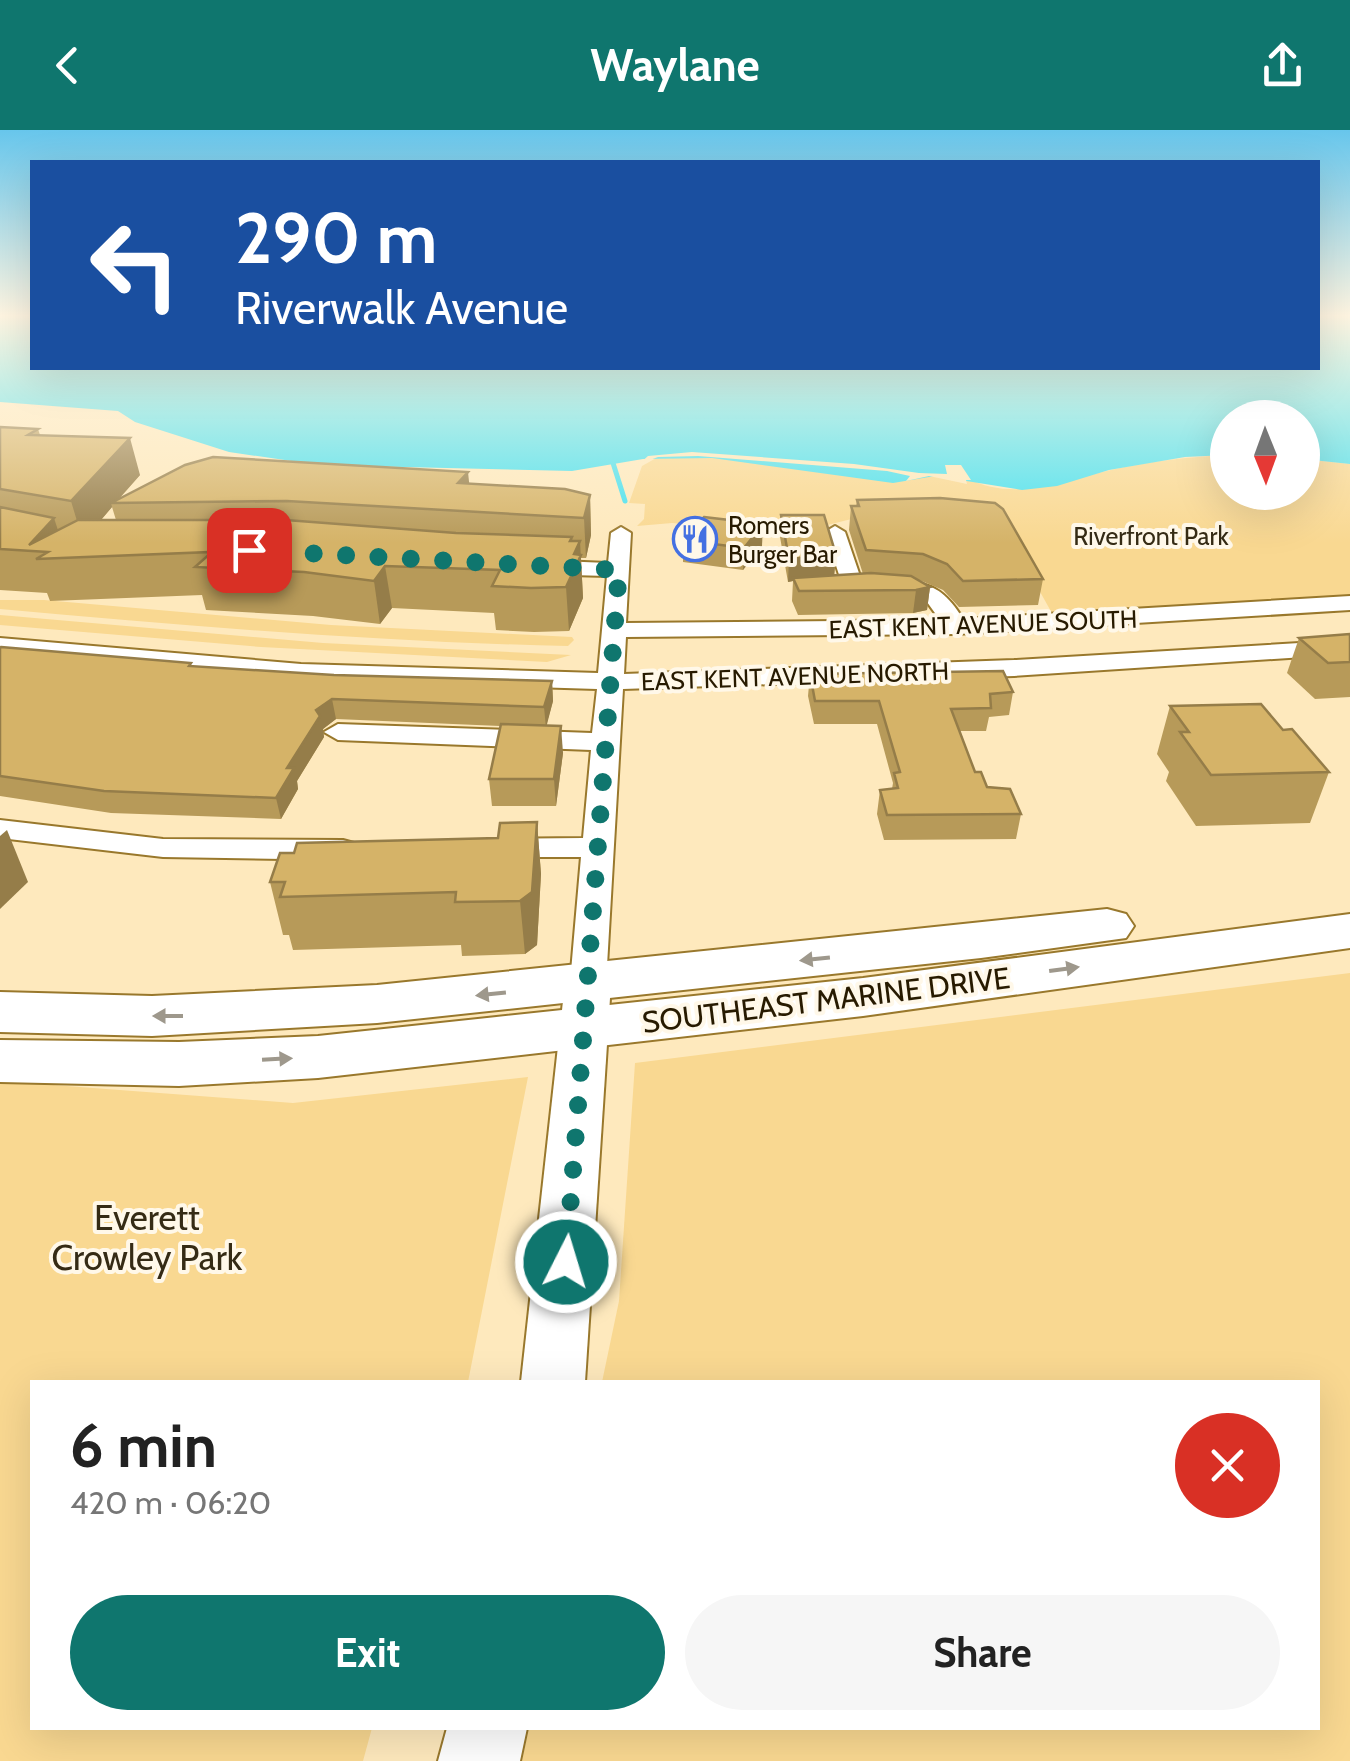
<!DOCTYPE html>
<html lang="en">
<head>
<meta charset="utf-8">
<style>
	:root { --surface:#fff; --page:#f6f6f6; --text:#222; --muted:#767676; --accent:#0f766e }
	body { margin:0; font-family:Cabin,sans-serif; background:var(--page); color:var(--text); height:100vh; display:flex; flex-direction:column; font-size:38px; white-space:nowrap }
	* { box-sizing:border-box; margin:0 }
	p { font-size:32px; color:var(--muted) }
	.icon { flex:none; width:55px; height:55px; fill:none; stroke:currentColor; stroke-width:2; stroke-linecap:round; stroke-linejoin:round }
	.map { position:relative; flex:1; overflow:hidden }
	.details { position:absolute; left:30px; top:1250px; width:1290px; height:350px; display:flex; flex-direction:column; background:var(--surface); border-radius:0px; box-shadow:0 10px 40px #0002 }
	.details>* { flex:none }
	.top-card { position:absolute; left:30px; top:30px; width:1290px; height:210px; border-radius:0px; box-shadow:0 10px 40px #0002; background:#1a4fa0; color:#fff; overflow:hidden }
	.needle { width:65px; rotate:179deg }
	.controls { position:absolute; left:1210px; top:270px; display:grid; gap:20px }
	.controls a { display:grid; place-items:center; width:110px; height:110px; border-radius:50%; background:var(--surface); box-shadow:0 10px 40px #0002; font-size:50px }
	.pin { position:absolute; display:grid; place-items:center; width:85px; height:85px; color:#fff; margin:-42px; border-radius:20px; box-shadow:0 5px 15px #0006 }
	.me { position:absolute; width:110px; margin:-55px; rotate:5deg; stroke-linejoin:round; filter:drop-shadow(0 0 8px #0008) }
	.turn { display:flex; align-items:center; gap:35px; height:210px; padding:0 40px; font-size:45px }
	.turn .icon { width:130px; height:130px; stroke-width:2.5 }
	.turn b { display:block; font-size:70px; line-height:85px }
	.round { display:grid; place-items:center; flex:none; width:105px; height:105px; border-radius:52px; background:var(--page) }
	.summary { display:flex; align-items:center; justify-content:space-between; height:170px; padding:0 40px }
	h1 { font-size:60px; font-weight:700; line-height:75px }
	.cta { display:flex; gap:20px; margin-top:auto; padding:20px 40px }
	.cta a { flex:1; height:115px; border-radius:60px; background:var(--accent); color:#fff; font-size:40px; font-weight:700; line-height:115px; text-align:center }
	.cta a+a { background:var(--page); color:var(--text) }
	header { display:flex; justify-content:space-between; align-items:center; height:130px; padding:0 40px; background:var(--accent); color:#fff; font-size:45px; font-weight:700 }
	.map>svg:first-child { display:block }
</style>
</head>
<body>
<header><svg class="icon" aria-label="back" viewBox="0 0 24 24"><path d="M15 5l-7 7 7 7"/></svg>Waylane<svg class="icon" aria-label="share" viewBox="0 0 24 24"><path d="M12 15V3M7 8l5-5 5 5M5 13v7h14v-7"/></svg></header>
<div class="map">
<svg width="1350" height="1631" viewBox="0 0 1350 1631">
	<rect width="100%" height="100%" fill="#fee9bd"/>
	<g fill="#f9d891">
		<path d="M1227 325 1228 362H1302L1303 329 1350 334V467L1053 485 1000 390 872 384 815 398 760 401 672 393 637 396 644 389 645 374 629 373 642 336 658 327 698 326 967 348C1015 373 1063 350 1111 340 1150 331 1188 327 1227 325Z"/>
		<path d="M0 470H44L331 495 572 507 574 510 568 516C378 512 189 496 0 479Z"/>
		<path d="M0 485 323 513 571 525 547 532 261 517 0 495Z"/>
		<path d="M1350 843V1631H522L529 1598H1318V1252H602L619 1171 635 933Z"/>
		<path d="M528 947 468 1252H32V1598H372L363 1631H0V951L293 973Z"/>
	</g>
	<path fill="#47e1f1" d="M0 184H32V238H1318V184H1350V334L1303 329 1302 288H1228L1227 325 1185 327 1109 340 1057 356 1022 360 935 346 893 353 712 328 643 329 572 341 319 335 229 322 135 292 118 281 0 272Z"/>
	<path fill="#fee9bd" d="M692 322 854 334 919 343 947 344 945 335H961L971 350H966L967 354 929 346 906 351 910 346 887 341 698 326 658 327 639 334 648 326Z"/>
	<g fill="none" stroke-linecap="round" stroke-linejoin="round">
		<path stroke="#47e1f1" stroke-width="5" d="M617 323 613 333 625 371"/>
		<defs>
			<g id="minor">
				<path d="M835 396 845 402 861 449C909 456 934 440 963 489L1350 466V480L956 504 626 507 624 544 1014 530 1350 510V524L1014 546 623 559 606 853 601 861 588 865 575 861 570 853 581 727H495L484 725 479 718 484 711 495 709 583 708 591 620 338 610 324 602 338 594 592 603 597 559 301 550 0 522V508L301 534 598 543 607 446 535 444 524 437 535 430 608 433 611 403 621 397 631 403 626 493 940 490 927 472 916 465 844 460 825 402Z"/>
				<path d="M0 690 163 709 343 710 354 713 359 720 354 727 343 730 163 727 0 708Z"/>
			</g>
			<g id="tertiary">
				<path d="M588 838 604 842 611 853 585 1252H521L565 853 572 842Z"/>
				<path d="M447 1598H527L520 1631H438Z"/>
			</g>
			<g id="primary">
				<path d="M1107 779 1126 784 1134 796 1126 808 981 828 377 893 152 906 0 902V862L152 866 377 855Z"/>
				<path d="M1350 784V818L863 886 318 948 179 956 0 952V910L179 912 318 906 863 848Z"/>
			</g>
		</defs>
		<use href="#minor" stroke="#99782c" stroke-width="4"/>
		<use href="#tertiary" stroke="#99782c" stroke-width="4"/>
		<use href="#primary" stroke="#99782c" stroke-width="4"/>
		<use href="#minor" fill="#fff" fill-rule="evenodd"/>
		<use href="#tertiary" fill="#fff" fill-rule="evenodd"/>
		<use href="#primary" fill="#fff" fill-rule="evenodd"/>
	</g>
	<g fill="#b79a59" fill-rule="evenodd">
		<path d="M0 297 38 299 40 305 140 345 119 369 469 354 590 365 591 405 586 428H581L583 468 569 501 534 502 496 500 494 483 392 478 380 494 313 486 206 480 202 465 50 471 47 463 0 460ZM112 377 116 390H101Z"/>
		<path d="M857 370 1043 449 1038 475 959 477 943 460 917 449 930 457 927 480 913 483 798 485 792 471 793 451 788 452 780 407 781 385 836 425 834 445 863 444 849 400 851 376H856Z"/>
		<path d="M683 410 762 416 743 440 683 432Z"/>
		<path d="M1350 504V567L1315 569 1287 543 1299 508Z"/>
		<path d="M0 518 192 536 334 545 552 551 553 571 546 596 563 623 556 676H492L489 649 500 596 336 589 323 599 324 607 297 651 298 659 281 689 111 683 0 666Z"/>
		<path d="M810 544 1013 562 1009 585 989 587 986 601H960L975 642 987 657 1021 684 1016 709 884 710 877 684 880 660 892 659 893 653 877 594H814L808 566Z"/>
		<path d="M1170 576 1283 600 1329 642 1310 693 1196 696 1166 651 1169 642 1157 624Z"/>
		<path d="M537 692 541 744 537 815 525 824 462 826 461 815 293 820 289 805H283L270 752 294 723 498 708Z"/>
	</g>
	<g fill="#957d49">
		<path d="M130 308 140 345 115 373H111L112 377 83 411 71 371Z"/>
		<path d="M468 342 472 380 458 353Z"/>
		<path d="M590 365 591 405 586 428 584 388Z"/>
		<path d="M54 388 67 428 29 415Z"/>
		<path d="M763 394 762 416 743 440 744 418Z"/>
		<path d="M572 407 574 441V424L580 411 583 468 569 501 566 457 570 411Z"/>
		<path d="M836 425 834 448H793V451L788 452 789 429Z"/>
		<path d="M385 436 392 478 380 494 374 451Z"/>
		<path d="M930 457 927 480 913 483 916 460Z"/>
		<path d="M552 551 553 571 546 598 544 577Z"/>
		<path d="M332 569 336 589 323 599 324 607 297 651 298 659 281 689 276 668 287 638 316 580Z"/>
		<path d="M561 596 563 623 556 676 554 649Z"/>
		<path d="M537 692 541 744 537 815 525 824 520 771Z"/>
		<path d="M7 700 28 752 0 779V706Z"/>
	</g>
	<g fill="#d5b368" stroke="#957d49" stroke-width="2.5">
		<path d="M0 297 38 299 28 305 130 308 71 371 0 359Z"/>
		<path d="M213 327 468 342 458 353 565 359 590 365 584 388 287 371 111 373 185 335Z"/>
		<path d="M940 368 995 373 1003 379 1043 449 963 451 947 434 923 424 866 420 851 376H859L857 370Z"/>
		<path d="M0 377 54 388 29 415 78 390H286L456 403 572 407 570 411H580L574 424 581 425 566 457 531 458 492 456 500 440 385 436 374 451 304 442 195 437 212 422 36 429 48 422 0 419Z"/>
		<path d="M781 385H824L836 425 789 429Z"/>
		<path d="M704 387 763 394 744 418 683 410Z"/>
		<path d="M871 443 911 446 930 457 916 460 799 461 793 448Z"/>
		<path d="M1350 504V532L1328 533 1299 508Z"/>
		<path d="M1 517 191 533 189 536 334 545 552 551 544 577 332 569 316 580 320 586 287 638H294L276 668 104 661 0 646V518Z"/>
		<path d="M1003 541 1013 562 990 564 991 578 951 579 975 642H981L987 657 1010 659 1021 684 887 685 880 660 898 658 894 643 900 642 879 571H815L810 544Z"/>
		<path d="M1261 574 1283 600 1292 599 1329 642 1211 645 1180 602H1189L1170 576Z"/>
		<path d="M501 594 561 596 554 649H489Z"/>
		<path d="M537 692 532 762 520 771 455 772 456 762 280 767 285 752H270L280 723H294L297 713 498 708 500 693Z"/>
	</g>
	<defs><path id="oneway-solid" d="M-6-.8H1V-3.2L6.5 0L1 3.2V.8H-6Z" transform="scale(2.5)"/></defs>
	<g fill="#9e988c">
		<use href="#oneway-solid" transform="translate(815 829) rotate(174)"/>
		<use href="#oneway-solid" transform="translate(1064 839) rotate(-8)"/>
		<use href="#oneway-solid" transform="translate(491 864) rotate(174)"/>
		<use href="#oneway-solid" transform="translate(168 886) rotate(180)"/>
		<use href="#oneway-solid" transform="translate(277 929) rotate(-3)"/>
	</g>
	<linearGradient id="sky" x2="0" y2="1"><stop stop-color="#67c6ec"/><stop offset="0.45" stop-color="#fff5e1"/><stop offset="1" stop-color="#fff5e1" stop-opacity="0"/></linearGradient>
	<rect width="1350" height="413" fill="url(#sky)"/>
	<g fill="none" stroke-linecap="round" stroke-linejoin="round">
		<path stroke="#0f766e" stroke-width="18" stroke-dasharray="0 32.4" d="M249 420 619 440 566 1132"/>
	</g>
	<defs>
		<symbol id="restaurant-ring" viewBox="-11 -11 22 22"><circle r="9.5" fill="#fff8e9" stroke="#4470e2" stroke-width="1.5"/><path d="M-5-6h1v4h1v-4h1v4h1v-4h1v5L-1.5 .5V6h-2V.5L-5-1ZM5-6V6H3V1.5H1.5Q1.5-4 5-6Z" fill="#4470e2"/></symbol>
	</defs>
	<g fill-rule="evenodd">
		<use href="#restaurant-ring" x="670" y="384" width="50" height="50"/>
	</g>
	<g text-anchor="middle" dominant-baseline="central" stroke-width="8" stroke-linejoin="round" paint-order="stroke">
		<g font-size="25" fill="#271a00" stroke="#fff8e9" text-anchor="start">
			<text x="728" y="395">Romers<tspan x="728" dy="29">Burger Bar</tspan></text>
		</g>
		<g font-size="25" fill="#352b15" stroke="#fff8e9">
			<text x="1151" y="406">Riverfront Park</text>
		</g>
		<g font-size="25" fill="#271a00" stroke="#fff8e9">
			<text transform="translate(983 494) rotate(-2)">EAST KENT AVENUE SOUTH</text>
			<text transform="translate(795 546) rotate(-2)">EAST KENT AVENUE NORTH</text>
		</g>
		<g font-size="30" fill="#271a00" stroke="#fff8e9">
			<text transform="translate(826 870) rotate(-7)">SOUTHEAST MARINE DRIVE</text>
		</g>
		<g font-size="35" fill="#352b15" stroke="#fff8e9">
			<text x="147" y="1087">Everett<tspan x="147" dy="40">Crowley Park</tspan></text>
		</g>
	</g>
</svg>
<div class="controls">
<a><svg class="needle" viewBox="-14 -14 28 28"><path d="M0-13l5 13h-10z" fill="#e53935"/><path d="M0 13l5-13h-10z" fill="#767676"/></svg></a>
</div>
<div class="pin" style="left:249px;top:420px;background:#d93025"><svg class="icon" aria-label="arrive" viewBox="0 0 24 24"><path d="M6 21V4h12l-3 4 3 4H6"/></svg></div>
<svg class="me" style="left:566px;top:1132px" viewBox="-20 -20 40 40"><circle r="17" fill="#0f766e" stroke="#fff" stroke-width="3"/><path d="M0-11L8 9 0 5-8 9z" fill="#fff"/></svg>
<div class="top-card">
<div class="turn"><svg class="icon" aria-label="left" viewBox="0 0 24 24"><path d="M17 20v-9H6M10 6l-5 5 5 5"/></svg><div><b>290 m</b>Riverwalk Avenue</div></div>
</div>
<section class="details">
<div class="summary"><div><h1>6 min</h1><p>420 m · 06:20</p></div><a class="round" style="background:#d93025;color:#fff"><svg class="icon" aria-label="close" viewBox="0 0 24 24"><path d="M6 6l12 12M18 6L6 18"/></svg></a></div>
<div class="cta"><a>Exit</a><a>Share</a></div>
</section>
</div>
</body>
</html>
